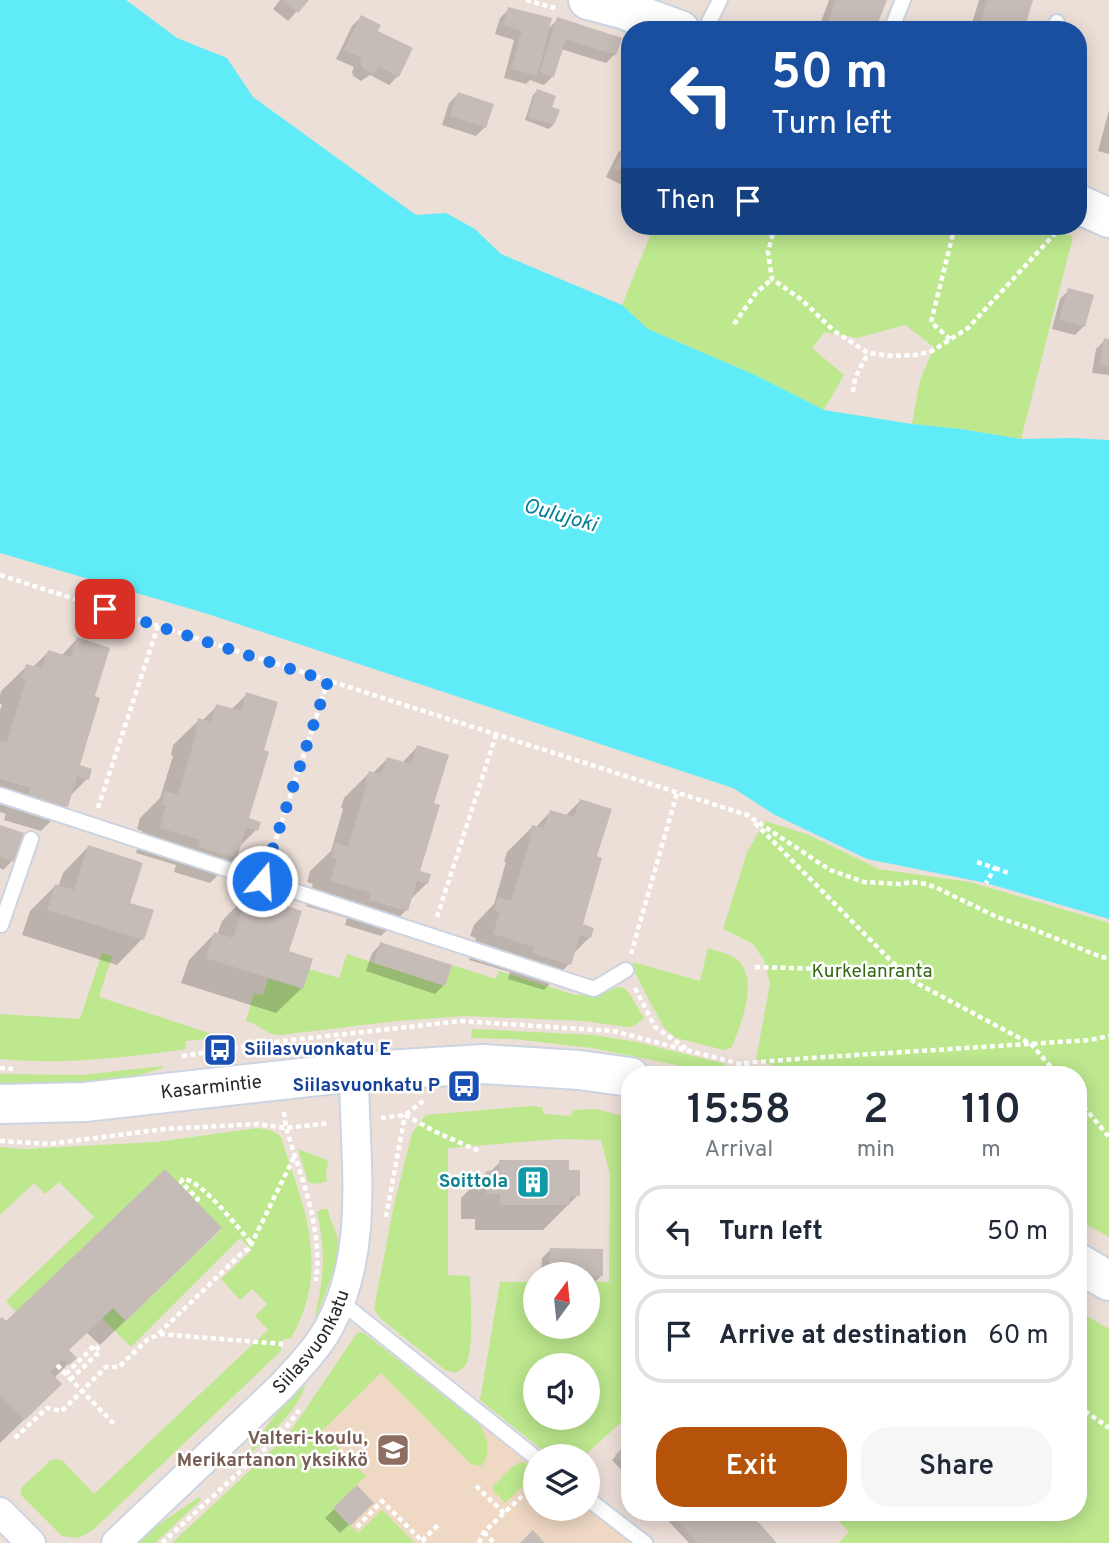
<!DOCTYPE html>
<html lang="en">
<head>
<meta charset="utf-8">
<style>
	:root { --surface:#fff; --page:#f6f6f7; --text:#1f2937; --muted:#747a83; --line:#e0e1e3; --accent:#b45309 }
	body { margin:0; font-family:Overpass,sans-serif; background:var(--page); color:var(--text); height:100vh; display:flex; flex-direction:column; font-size:26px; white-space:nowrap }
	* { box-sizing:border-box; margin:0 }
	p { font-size:23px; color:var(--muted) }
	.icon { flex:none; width:38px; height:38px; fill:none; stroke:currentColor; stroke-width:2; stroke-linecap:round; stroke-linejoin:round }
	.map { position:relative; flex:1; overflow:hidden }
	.panel { position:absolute; left:621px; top:1066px; width:466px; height:455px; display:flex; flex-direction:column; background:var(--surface); border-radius:28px; box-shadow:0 4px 18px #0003 }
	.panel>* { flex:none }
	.top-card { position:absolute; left:621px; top:21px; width:466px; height:214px; border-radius:28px; box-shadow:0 4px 18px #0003; background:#1a4fa0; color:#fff; overflow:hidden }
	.needle { width:46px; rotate:15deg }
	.buttons { position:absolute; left:523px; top:1262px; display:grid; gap:14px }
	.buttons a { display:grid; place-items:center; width:77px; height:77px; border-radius:50%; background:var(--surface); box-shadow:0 4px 18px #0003; font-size:35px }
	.pin { position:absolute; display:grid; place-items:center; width:60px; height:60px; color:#fff; margin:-30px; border-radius:14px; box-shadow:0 4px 10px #0006 }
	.me { position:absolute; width:77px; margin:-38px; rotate:18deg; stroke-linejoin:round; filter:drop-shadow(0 0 5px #0008) }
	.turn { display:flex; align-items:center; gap:24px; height:147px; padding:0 35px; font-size:32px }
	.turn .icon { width:91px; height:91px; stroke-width:2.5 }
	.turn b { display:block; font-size:49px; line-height:60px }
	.then { display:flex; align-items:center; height:66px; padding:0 35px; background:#0003; gap:14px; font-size:26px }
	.eta { display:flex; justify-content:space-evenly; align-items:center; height:119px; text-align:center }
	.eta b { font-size:42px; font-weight:600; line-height:49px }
	.action { display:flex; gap:14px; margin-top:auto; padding:14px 35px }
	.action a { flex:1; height:80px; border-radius:28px; background:var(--accent); color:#fff; font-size:28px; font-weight:600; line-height:80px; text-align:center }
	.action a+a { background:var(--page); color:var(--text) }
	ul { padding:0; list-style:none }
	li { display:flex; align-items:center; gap:21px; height:94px; margin:0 14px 10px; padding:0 21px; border:4px solid var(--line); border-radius:28px }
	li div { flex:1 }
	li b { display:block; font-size:26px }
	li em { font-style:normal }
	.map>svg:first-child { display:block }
</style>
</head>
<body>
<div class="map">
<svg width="1109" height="1543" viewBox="0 0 1109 1543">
	<rect width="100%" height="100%" fill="#ecdfd7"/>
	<path fill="#efd9c4" d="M360 1332 364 1333 535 1468 536 1508 588 1509 631 1543H172L288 1435 357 1333Z"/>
	<g fill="#bde88e" fill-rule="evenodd">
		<path d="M654 226H1049L1073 237 1021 439 961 429 912 424 920 380 934 347 905 325 857 338 825 332 812 348 844 375 824 410 755 375 648 329 622 305Z"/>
		<path d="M765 821 809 835 879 869 970 882 1109 923V1237L1078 1220V1074H793L756 1059 770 984 764 960 753 944 723 929 747 852Z"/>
		<path d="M708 948C717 951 727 953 735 958 761 977 741 1023 732 1047L724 1050 676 1038 664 1028 633 969V962L700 981Z"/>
		<path d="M102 953 112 956 99 997 209 1033 212 1044H206L205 1039 185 1041 186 1049C124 1058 62 1065 0 1059V1014L80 1019Z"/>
		<path d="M347 954 445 986 452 965 496 979 499 971 575 995 600 994 618 987 624 988 629 993 644 1018 634 1026 627 1027 584 1021 464 1016 396 1021 280 1035C266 1035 259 1024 246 1021L254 993 263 995 268 978 303 988 309 969 339 978Z"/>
		<path d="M472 1029 594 1035 637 1042 726 1064 720 1069 711 1072 592 1048 513 1039 471 1038Z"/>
		<path d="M162 1066 163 1068 113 1083 0 1088V1074L82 1075Z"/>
		<path d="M531 1106 542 1107 544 1114 571 1116 573 1110 596 1109 630 1118V1414L584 1456H550L480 1400 500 1282H535L536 1326H588V1282H609L610 1174 601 1140 558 1139 448 1148V1275L470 1276C470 1293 475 1353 465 1366 463 1369 459 1370 456 1373L445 1370 381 1319 374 1309 393 1209 412 1133 426 1115ZM536 1365H588V1418H536Z"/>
		<path d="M258 1128 270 1130 280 1135C303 1205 332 1267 291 1338L282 1340 279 1345 282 1350 92 1531 77 1538 62 1536 20 1494 22 1487 50 1461 55 1459 63 1461 94 1494 268 1330 255 1316 267 1304 252 1289 240 1300 221 1279 252 1250 240 1238 131 1347 102 1318 113 1308 126 1321 222 1229 165 1169 16 1312 6 1301 94 1217 59 1182 45 1194 34 1183 0 1215V1147L24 1149 156 1142Z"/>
		<path d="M298 1149 329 1161 326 1170 327 1181C320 1184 316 1185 308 1182Z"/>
		<path d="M322 1209H328C329 1220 338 1233 338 1241 338 1264 325 1295 316 1317L315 1316C324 1277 326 1252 317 1212Z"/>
		<path d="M1078 1311 1109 1329V1543H838L849 1532 831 1512H1078Z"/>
		<path d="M360 1332 364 1333 479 1424C488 1437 492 1453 481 1466L471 1464 381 1373 322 1431 366 1476 333 1508 358 1533 382 1510 415 1543H172L288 1435 357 1333Z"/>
		<path d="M303 1384 305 1386C298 1409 269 1437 251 1453L249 1452C265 1427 282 1405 303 1384Z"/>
		<path d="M521 1462 531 1464 535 1468V1475L505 1503 493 1490V1486L512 1467Z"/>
		<path d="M199 1497 201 1500 155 1543H135L161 1523Z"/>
	</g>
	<path fill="#5fecf8" d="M0 0H126L177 38 227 58 253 97 416 215 446 213 475 229 501 254 622 305 648 329 755 375 824 410 912 424 961 429 1021 439 1072 438 1109 440V919L986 883 867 859 775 815 733 788 208 614 0 553Z"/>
	<g fill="#0003">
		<path d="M280 0H307L288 21 273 9Z"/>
		<path d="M829 0H885L873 30H818Z"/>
		<path d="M979 0H1031L1022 30H970Z"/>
		<path d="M509 9 547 30 558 19 615 54 606 63 561 49 553 76 544 85 530 80 526 84 504 78 514 40 495 34 500 18Z"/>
		<path d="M361 17 375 31 398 76 389 85 370 75 361 81 353 76 352 72 354 67 336 59 352 26Z"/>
		<path d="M537 91 550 108 553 125 549 129 525 120 533 95Z"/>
		<path d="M458 94 485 127 476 136 442 125 449 103Z"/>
		<path d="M1109 110V154L1098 151Z"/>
		<path d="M627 144 630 145V189L606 177 618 153Z"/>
		<path d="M1069 290 1084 326 1075 335 1052 329 1060 299Z"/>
		<path d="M1105 340H1109V375L1092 373 1096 349Z"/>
		<path d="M77 639 93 697 78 767 87 779 69 797 66 806 41 831 4 820 6 814 0 812V710L2 705 0 704V696L1 691 27 666 33 667 48 652 61 656Z"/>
		<path d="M247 694 261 751 247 819 256 830 238 848 236 857 210 883 174 872 176 865 136 853 142 831 137 829 140 818 160 798 173 756 171 755 173 745 199 720 202 721 217 706 231 710Z"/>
		<path d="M417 747 432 804 417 872 427 883 409 901 406 910 381 936 345 925 347 918 306 906 313 884 307 882 310 871 331 851 343 809 341 808 344 798 369 773 372 774 387 759 402 763Z"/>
		<path d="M580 801V926L590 937 572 955 569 964 544 990 508 979 510 972 469 960 476 938 470 936 474 925 494 904 506 862H504L507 852 532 827 535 828 550 812 565 816Z"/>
		<path d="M0 826 12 861 3 870 0 868Z"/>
		<path d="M88 847 128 904 142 939 117 965 22 935 30 911 55 886 58 887 63 873Z"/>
		<path d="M247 895 287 952 302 988 276 1013 181 983 189 960 214 934 217 935 222 921Z"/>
		<path d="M381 944 444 985 435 994 366 971 372 953Z"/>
		<path d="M500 1162 578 1195 543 1230H475V1219H461V1198L487 1172H490Z"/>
		<path d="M551 1249 601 1276 592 1285 588 1284V1274H541L542 1258Z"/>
		<path d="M195 1254 100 1345 86 1332 67 1350 74 1358 54 1378 34 1410 0 1443V1322L6 1324Z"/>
		<path d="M630 1443V1479L612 1460Z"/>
		<path d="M357 1487 372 1503 340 1533 325 1518Z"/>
		<path d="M660 1512H746L775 1543H689Z"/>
	</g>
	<g fill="#c6bcb7">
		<path d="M282 0H309L298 13Z"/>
		<path d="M836 0H887L875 30H825Z"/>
		<path d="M988 0H1033L1024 30H978Z"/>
		<path d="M508 7 552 18 537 76 511 69 522 31 503 25Z"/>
		<path d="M361 15 381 25 378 31 413 48 399 77 379 67 377 71 371 73 362 68 360 62 362 58 344 50Z"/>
		<path d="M557 17 622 38 616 55 566 39 554 77 540 72Z"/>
		<path d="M537 89 556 96 552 107 560 110 554 125 528 117Z"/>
		<path d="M458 92 494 104 486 128 450 116Z"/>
		<path d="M627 142 630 143V176L614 168Z"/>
		<path d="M1068 288 1094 295 1085 327 1059 320Z"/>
		<path d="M1104 338 1109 339V366L1100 364Z"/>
		<path d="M77 637 110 648 95 696 100 698 80 765 92 769 89 780 77 776 68 807 28 795 30 788 0 779V740L7 742 26 679 22 678 26 664 42 668 48 650 71 657Z"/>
		<path d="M246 692 278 702 264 750 269 752 249 818 261 822 258 831 246 828 237 858 198 847 200 840 160 828 166 806 161 804 165 791 178 795 197 730H195L198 718 211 722 216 704 241 711Z"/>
		<path d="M417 745 449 755 434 803 440 805 420 871 431 874 428 884 417 881 408 911 369 900 371 893 330 881 337 859 331 857 335 843 348 847 367 783H365L369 771 381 774 387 757 411 764Z"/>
		<path d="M580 799 612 809 597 856 602 858 583 924 594 928 591 938 580 935 571 965 532 953 534 947 493 934 500 912 494 910 498 897 511 901 531 837H528L532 825 544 828 550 810 574 817Z"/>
		<path d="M0 825 24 833 14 862 0 857Z"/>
		<path d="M88 845 143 863 130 903 154 910 144 940 47 910 55 884 74 890Z"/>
		<path d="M247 893 302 911 289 951 313 959 303 989 206 958 214 932 233 938Z"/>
		<path d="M380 942 452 965 445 986 374 963Z"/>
		<path d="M499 1160H569V1170H580V1196H570V1205H500V1194H486V1171L499 1170Z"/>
		<path d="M165 1169 222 1228 126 1321 113 1308 69 1350 77 1358 69 1365 63 1359 50 1372 62 1384 25 1420 0 1395V1319L2 1317 6 1321Z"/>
		<path d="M550 1248 603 1249V1276H588V1274H549Z"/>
		<path d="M630 1440V1471L615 1455Z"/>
		<path d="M357 1485 374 1503 350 1526 333 1508Z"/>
		<path d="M668 1512H749L777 1543H697Z"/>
		<path d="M533 1530 545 1543H520Z"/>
	</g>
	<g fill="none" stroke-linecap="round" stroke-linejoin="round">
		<defs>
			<g id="lane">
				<path d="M705 30 720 0"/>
				<path d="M891 30 903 0"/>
				<path d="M1055 30 1057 22"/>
				<path d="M0 795 594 989 626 970"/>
				<path d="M1 925 31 839"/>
				<path d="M340 1301 536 1458"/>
				<path d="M588 1499 645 1543"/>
			</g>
			<g id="street">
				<path d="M0 1512 31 1543"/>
				<path id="s1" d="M116 1543 282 1386C299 1367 317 1349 329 1327 371 1249 354 1156 354 1072"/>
			</g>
			<g id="secondary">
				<path d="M588 0 622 9 680 30"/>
				<path d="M1078 204 1109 218"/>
				<path id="s2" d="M0 1104 85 1102 354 1072 483 1064 579 1070 630 1077"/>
				<path d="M1078 1263 1109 1281"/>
			</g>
		</defs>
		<use href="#lane" stroke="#ccd4e2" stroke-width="18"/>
		<use href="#street" stroke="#ccd4e2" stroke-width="32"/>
		<use href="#secondary" stroke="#ccd4e2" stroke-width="42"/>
		<g stroke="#fff" stroke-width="4.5" stroke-dasharray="5 3.5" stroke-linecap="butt">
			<path d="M526 0 559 9"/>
			<path d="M775 226 768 252 772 279 802 300 833 330 868 353 893 356 915 355 932 351 968 328 1059 229"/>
			<path d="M734 324 756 293 772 279"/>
			<path d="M950 339 931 322 955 226"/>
			<path d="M853 392 855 378 868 353"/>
			<path d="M0 575 747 815 830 870 864 882 900 884 912 882 926 884 937 888 997 917 1033 929 1101 957 1109 958"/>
			<path d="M98 808 158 626"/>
			<path d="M755 823 909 979 1031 1044 1057 1074"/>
			<path d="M977 862 995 868 986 883"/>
			<path d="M268 863 328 681"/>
			<path d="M995 868 1011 874"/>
			<path d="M437 917 496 735"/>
			<path d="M631 954 677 793"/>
			<path d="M755 967 862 970 907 979"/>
			<path d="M635 988 655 1027 687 1049"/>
			<path d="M182 1056 274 1042 461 1021 613 1031 740 1064 772 1074"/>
			<path d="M744 1063 810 1058 1090 1040 1109 1036"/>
			<path d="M0 1068 13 1069"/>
			<path d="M1078 1100 1109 1137"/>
			<path d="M284 1112 286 1128C301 1177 323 1228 316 1281"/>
			<path d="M405 1115 436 1132 481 1152"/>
			<path d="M381 1118 405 1115 423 1101"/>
			<path d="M0 1141 49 1144 165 1129 257 1124 286 1128 330 1123"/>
			<path d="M196 1201 198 1199 181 1182 183 1179C202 1180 238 1228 252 1244"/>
			<path d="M386 1217 405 1115"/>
			<path d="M160 1334 283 1344"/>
			<path d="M57 1365 114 1424"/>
			<path d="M66 1374 95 1345 100 1351 71 1379"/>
			<path d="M1078 1406 1109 1428"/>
			<path d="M15 1438 47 1408 62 1411 106 1367H119L148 1339 156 1336 244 1251 249 1249 295 1155"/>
			<path d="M476 1486 504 1513"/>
			<path d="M357 1527 382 1501 424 1543"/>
			<path d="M484 1532 494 1543"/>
			<path d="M422 1541 440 1523"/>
			<path d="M162 1543 282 1433 299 1410"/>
			<path d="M479 1543 484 1532 536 1483"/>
		</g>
		<use href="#lane" stroke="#fff" stroke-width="14"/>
		<use href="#street" stroke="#fff" stroke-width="28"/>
		<use href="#secondary" stroke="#fff" stroke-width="38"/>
	</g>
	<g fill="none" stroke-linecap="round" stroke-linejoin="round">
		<path stroke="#1a73e8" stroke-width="12" stroke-dasharray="0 21.6" d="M105 609 328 681 262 881"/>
	</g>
	<defs>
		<symbol id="bus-square" viewBox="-11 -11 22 22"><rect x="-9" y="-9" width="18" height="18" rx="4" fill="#1a4fb4" stroke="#fff"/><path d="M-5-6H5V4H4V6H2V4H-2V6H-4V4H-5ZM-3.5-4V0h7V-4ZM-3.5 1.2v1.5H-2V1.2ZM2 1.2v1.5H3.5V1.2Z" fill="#fff"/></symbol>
		<symbol id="building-square" viewBox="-11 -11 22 22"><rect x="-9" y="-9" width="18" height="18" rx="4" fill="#0f9aa8" stroke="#fff"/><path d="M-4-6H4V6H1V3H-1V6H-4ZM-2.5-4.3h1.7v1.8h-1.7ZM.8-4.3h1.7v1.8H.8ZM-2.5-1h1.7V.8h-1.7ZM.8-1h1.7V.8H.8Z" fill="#fff"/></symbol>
		<symbol id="school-square" viewBox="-11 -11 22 22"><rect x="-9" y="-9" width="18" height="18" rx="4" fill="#8d6e63" stroke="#fff"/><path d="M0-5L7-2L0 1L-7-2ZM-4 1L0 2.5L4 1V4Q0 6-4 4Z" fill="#fff"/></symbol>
	</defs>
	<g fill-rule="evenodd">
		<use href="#bus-square" x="201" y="1031" width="38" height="38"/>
		<use href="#bus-square" x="445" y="1067" width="38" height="38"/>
		<use href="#building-square" x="514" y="1163" width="38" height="38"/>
		<use href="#school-square" x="374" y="1431" width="38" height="38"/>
	</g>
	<g text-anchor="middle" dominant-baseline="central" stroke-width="5" stroke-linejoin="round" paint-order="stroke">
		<g font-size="19" fill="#356813" stroke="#fff">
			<text x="872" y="972">Kurkelanranta</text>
		</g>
		<g font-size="19" font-weight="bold" fill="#164399" stroke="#fff" text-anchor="start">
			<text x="244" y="1050">Siilasvuonkatu E</text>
			<text x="440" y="1086" text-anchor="end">Siilasvuonkatu P</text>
		</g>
		<g font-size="19" fill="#272727" stroke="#fff">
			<text stroke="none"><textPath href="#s2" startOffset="212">Kasarmintie</textPath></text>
			<text stroke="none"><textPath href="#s1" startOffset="282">Siilasvuonkatu</textPath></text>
		</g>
		<g font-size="19" font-weight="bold" fill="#0d838f" stroke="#fff" text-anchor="end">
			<text x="508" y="1182">Soittola</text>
		</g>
		<g font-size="19" font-weight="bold" fill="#785e54" stroke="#fff" text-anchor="end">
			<text x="368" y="1439">Valteri-koulu,<tspan x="368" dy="22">Merikartanon yksikkö</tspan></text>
		</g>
		<g font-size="21" font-style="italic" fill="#038199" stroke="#fff">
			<text transform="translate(560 516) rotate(16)">Oulujoki</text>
		</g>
	</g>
</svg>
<div class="buttons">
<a><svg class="needle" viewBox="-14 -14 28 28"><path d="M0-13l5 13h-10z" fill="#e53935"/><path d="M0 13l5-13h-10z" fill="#747a83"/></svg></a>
<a><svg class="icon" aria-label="sound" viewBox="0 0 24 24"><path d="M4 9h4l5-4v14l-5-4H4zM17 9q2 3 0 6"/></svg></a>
<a><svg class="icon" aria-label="layers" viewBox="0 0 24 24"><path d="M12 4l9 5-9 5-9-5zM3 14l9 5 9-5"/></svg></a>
</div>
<div class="pin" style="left:105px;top:609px;background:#d93025"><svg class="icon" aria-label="arrive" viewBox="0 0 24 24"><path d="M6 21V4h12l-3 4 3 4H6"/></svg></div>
<svg class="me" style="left:262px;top:881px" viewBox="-20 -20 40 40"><circle r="17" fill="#1a73e8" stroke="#fff" stroke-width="3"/><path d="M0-11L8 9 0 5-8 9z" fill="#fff"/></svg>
<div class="top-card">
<div class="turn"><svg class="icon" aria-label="left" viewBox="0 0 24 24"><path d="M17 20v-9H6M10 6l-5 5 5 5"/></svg><div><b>50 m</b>Turn left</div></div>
<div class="then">Then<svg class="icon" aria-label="arrive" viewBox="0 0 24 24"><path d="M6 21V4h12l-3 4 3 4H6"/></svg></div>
</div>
<section class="panel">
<div class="eta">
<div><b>15:58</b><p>Arrival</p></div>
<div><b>2</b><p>min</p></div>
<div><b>110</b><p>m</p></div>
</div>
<ul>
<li><svg class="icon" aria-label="left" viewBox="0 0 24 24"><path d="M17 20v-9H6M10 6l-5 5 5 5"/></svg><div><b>Turn left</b></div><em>50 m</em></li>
<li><svg class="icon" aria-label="arrive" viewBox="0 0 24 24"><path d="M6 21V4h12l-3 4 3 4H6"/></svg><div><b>Arrive at destination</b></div><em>60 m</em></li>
</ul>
<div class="action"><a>Exit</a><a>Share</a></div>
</section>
</div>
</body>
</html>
